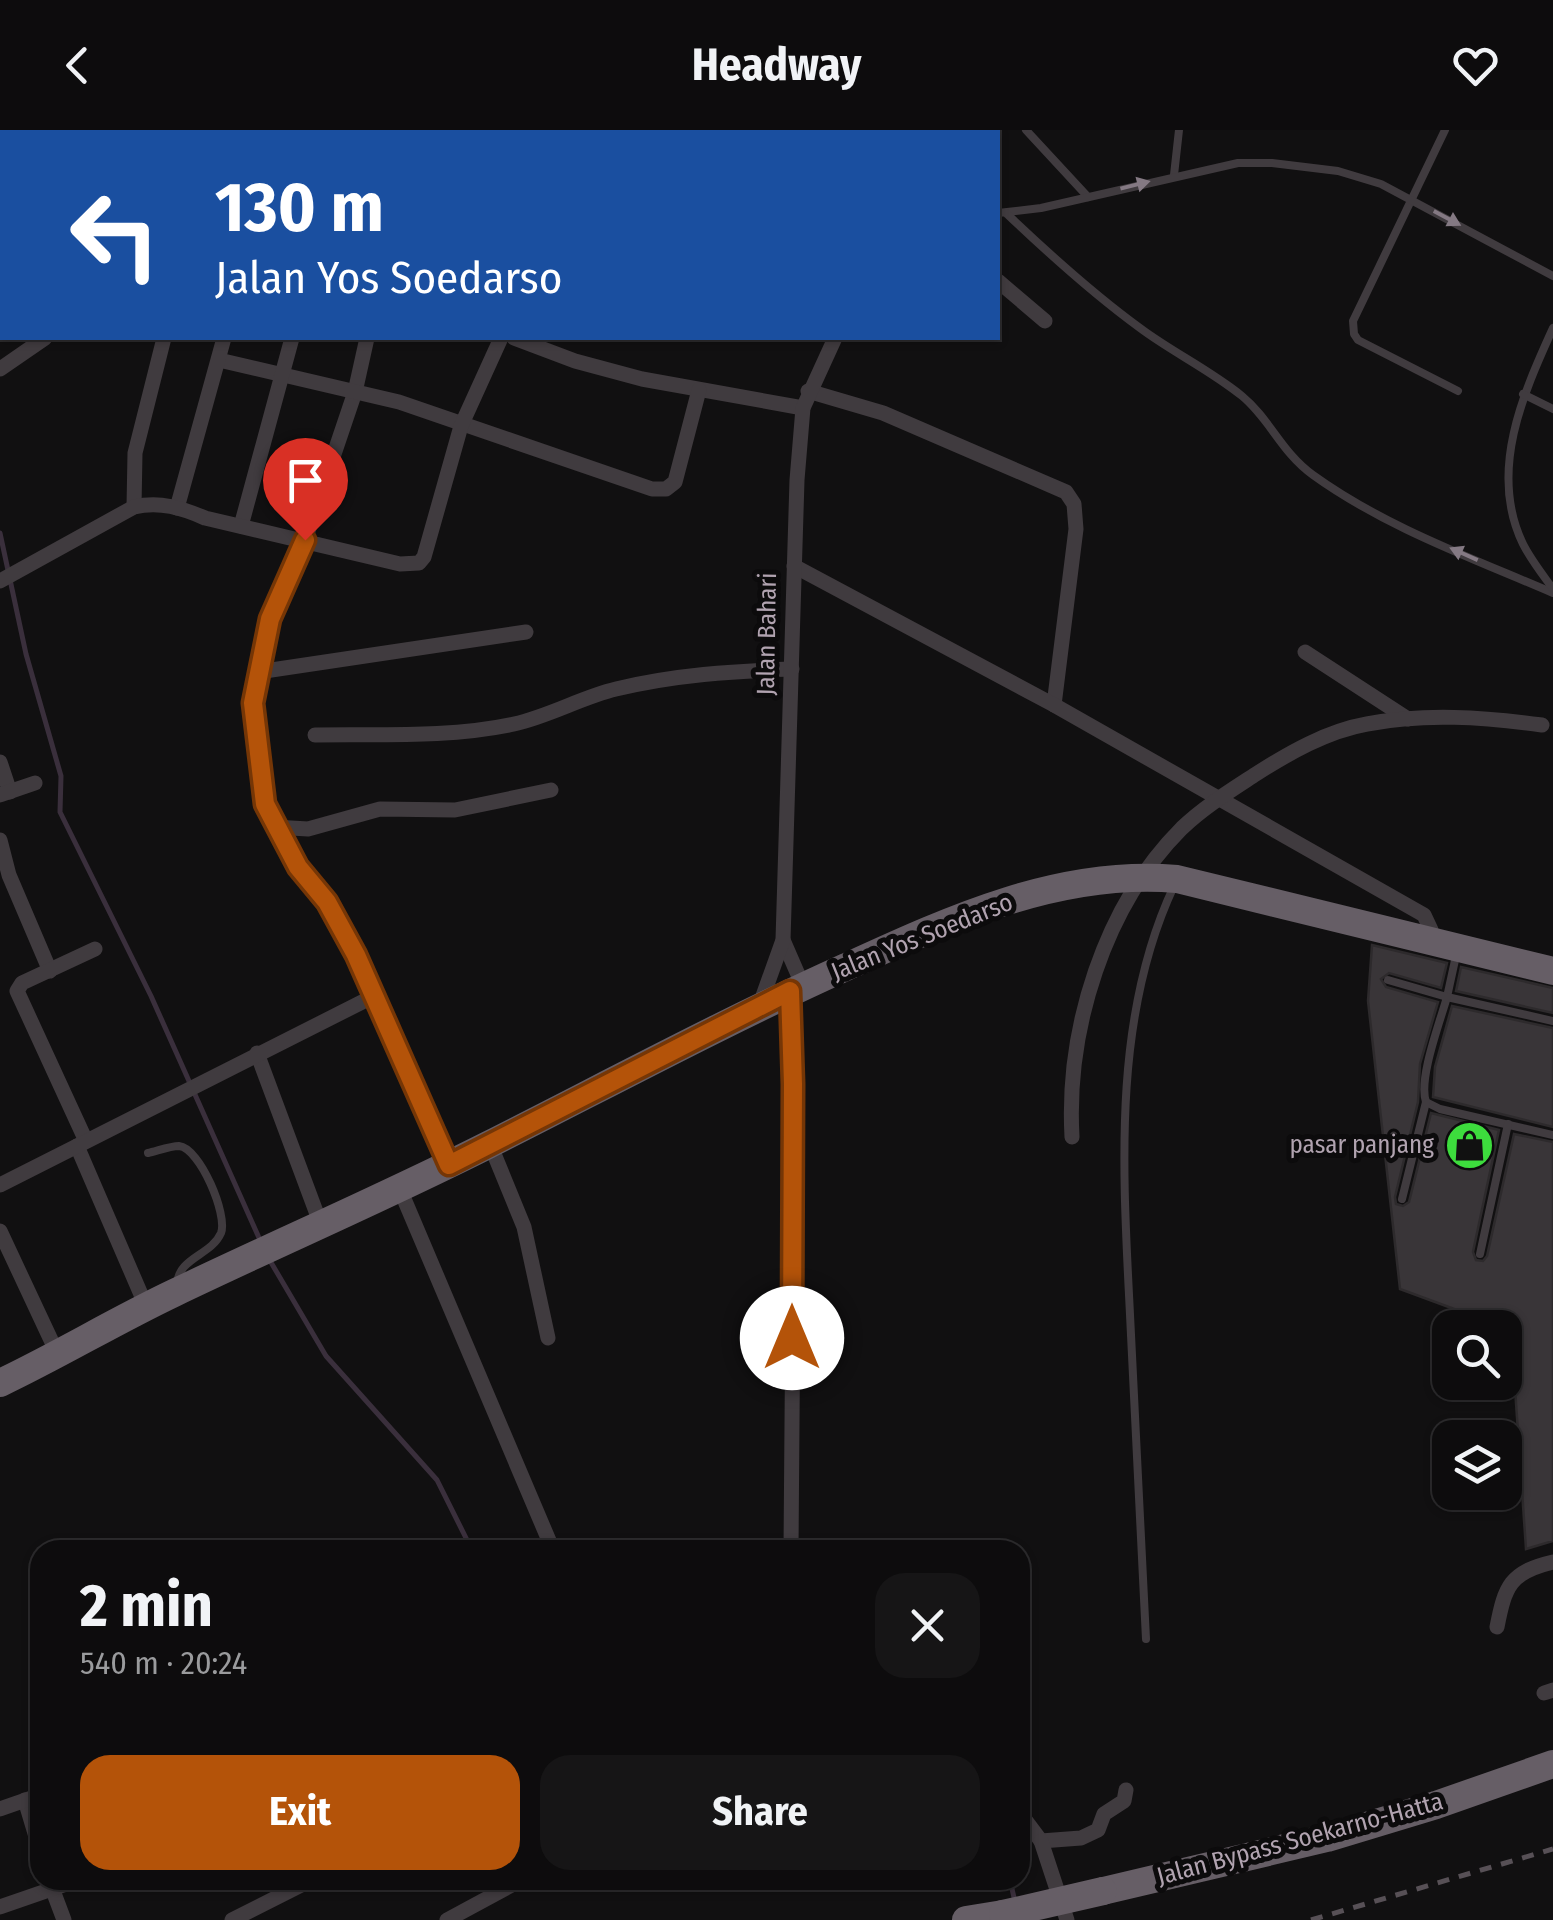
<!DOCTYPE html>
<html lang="en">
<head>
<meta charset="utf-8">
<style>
	:root { --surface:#0d0c0d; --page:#161516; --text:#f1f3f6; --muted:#9a9b9d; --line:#2d2c2e; --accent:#b45309 }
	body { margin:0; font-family:"Fira Sans Condensed",sans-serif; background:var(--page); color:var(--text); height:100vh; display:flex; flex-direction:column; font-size:38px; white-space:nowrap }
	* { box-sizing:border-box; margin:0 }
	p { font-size:32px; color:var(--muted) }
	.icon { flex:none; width:55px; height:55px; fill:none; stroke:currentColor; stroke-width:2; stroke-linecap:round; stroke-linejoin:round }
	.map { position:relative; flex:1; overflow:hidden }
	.drawer { position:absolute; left:30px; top:1410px; width:1000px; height:350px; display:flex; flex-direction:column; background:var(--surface); border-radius:30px; box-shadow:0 2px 8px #0004,0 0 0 2px var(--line) }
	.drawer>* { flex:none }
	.guide { position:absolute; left:0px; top:0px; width:1000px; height:210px; box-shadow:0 2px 8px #0004,0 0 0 2px var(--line); background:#1a4fa0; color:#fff; overflow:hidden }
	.controls { position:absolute; left:1432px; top:1180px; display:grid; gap:20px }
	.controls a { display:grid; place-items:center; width:90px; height:90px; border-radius:20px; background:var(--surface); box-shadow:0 2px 8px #0004,0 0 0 2px var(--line); font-size:50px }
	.pin { position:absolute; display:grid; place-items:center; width:85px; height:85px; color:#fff; margin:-102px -42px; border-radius:50% 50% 50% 0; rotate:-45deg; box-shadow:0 0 10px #0007 }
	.pin .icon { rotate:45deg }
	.me { position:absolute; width:110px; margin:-55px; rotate:0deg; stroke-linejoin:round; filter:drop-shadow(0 0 8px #0008) }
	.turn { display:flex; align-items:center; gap:35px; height:210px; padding:0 50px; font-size:45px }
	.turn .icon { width:130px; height:130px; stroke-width:2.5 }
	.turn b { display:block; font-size:70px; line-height:85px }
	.round { display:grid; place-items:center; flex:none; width:105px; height:105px; border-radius:30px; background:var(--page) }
	.head { display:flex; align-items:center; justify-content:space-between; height:170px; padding:0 50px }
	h1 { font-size:60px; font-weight:700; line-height:75px }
	.button { display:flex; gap:20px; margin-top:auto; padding:20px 50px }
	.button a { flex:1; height:115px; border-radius:30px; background:var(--accent); color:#fff; font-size:40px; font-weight:700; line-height:115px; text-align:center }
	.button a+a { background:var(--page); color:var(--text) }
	header { display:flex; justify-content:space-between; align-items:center; height:130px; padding:0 50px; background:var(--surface); font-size:45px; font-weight:700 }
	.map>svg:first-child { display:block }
</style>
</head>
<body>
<header><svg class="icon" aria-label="back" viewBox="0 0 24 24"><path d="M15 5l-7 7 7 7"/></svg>Headway<svg class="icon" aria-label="heart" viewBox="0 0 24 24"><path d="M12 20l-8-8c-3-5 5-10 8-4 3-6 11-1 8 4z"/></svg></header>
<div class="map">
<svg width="1553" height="1790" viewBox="0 0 1553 1790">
	<rect width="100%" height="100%" fill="#111011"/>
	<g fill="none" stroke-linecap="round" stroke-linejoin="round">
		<g stroke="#3a2f3c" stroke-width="5">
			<path d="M0 403 26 524 61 646 60 682 151 866 260 1110"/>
			<path d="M269 1129 326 1226 437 1350 472 1420"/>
			<path d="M1010 1750 1015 1772"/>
		</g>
	</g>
	<g fill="#393538" stroke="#2d2a2c" stroke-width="2.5">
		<path d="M1372 815 1447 833 1441 858 1389 843 1381 849 1386 857 1438 872 1420 934 1418 972 1395 1067 1396 1074 1403 1076 1409 1072 1431 983 1499 1000 1473 1122 1476 1130 1483 1131 1487 1126 1514 1004 1553 1012V1411L1526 1419 1511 1200 1400 1159 1368 871Z"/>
		<path d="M1461 837 1553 858V883L1456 861Z"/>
		<path d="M1452 876 1553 898V997L1433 967 1435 937Z"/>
	</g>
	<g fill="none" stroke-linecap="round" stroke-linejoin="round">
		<g stroke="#403b3f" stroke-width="8">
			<path d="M740 0 746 2"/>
			<path d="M1026 0 1088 67"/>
			<path d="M1445 0 1353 191 1354 204 1358 210 1458 261"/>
			<path d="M1174 45 1179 0"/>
			<path d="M998 83 1041 78 1238 33H1272L1338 41 1381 54 1553 146"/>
			<path d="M1006 83C1049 124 1092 163 1140 198 1172 222 1210 240 1242 266 1270 289 1281 322 1313 345 1385 397 1472 428 1553 463"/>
			<path d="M1553 198C1523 264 1488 342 1523 414 1531 430 1543 445 1553 459"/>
			<path d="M1523 264 1553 279"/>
			<path d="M1457 821 1447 867 1553 891"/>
			<path d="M1388 850 1447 867C1440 892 1418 949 1426 972L1440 979 1553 1005"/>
			<path d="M148 1023C157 1021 170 1016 179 1016 200 1018 228 1085 221 1103 211 1126 178 1127 177 1155"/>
			<path d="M1402 1069 1426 972"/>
			<path d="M1480 1124 1508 994"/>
			<path d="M1146 1509C1141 1407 1136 1306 1131 1205 1124 1056 1109 894 1174 756"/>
		</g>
		<g stroke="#403b3f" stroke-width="15">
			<path d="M664 0 670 2"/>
			<path d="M0 43 2 45"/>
			<path d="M0 144 2 146"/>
			<path d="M998 151 1045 191"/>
			<path d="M367 208 355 262 305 410 270 489 253 573 256 612 265 674 274 697 298 737 327 772 356 825 449 1035"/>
			<path d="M514 208 575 231 642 249 803 278"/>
			<path d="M219 230 399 272 652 359H666L675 352 699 260"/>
			<path d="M0 239 45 208"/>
			<path d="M808 261 883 283 1066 362 1074 374 1076 399 1054 575"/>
			<path d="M134 377 135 323 164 208"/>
			<path d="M177 378 224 208"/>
			<path d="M241 396 292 208"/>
			<path d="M794 436 1054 575 1424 785 1431 800 1428 809"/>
			<path d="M0 451 134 377C160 371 182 378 205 388L400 434 419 433 424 427 461 296 501 208"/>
			<path d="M1305 522 1408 589"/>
			<path d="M258 542 526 502"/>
			<path d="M315 605C381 604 450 608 514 594 550 586 582 567 616 559 674 545 733 541 792 539"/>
			<path d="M0 632 10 662"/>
			<path d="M0 665 35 653"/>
			<path d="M274 697 308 699 380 679 455 680 551 660"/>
			<path d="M0 710 9 745 50 841"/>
			<path d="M783 810 803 856"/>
			<path d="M790 861 794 1043 791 1420"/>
			<path d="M759 877 783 810 797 350 803 278 835 208"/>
			<path d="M257 923 321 1095"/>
			<path d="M1072 1007C1066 899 1104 776 1182 698 1204 677 1230 661 1256 644 1289 623 1327 601 1367 594 1425 583 1483 587 1542 595"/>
			<path d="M86 1011 17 861 22 853 95 819"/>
			<path d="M490 1014 524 1097 548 1208"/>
			<path d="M77 1016 146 1176"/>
			<path d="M0 1055 376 865"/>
			<path d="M399 1057 553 1420"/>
			<path d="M0 1101 58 1225"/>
			<path d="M1497 1497C1505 1456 1510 1442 1553 1432"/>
			<path d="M1544 1563 1553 1560"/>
			<path d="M25 1670 40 1720"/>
			<path d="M0 1679 40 1665"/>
			<path d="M1020 1683 1041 1711 1081 1708 1098 1700 1104 1684 1124 1671 1126 1660"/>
			<path d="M1041 1711 1067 1790"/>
			<path d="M49 1750 64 1790"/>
			<path d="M0 1777 78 1750"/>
			<path d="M232 1790 311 1750"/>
			<path d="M447 1790 521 1750"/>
		</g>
		<g stroke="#665e66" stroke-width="28">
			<path d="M0 1253C59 1225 115 1191 174 1163 278 1113 385 1067 488 1015 607 955 724 892 846 837 951 789 1059 739 1177 749L1553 841"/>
			<path d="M1103 1761 1327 1708 1436 1675 1553 1634"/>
			<path d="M966 1790 1003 1784"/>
		</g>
		<path stroke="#575056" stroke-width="5" stroke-dasharray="12 10" stroke-linecap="butt" d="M1311 1790 1553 1719"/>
		<path stroke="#665e66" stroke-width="28" d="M1003 1784 1103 1761"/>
	</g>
	<defs><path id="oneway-solid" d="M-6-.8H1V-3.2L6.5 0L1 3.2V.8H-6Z" transform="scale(2.5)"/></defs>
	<g fill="#847983">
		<use href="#oneway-solid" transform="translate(1135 55) rotate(-14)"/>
		<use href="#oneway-solid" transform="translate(1447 88) rotate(28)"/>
		<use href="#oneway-solid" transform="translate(1464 424) rotate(-156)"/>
	</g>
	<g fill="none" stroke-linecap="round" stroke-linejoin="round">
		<defs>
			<path id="route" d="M305 410 270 489 253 573 265 674 298 737 327 772 356 825 449 1035 790 861 793 954 792 1208"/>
		</defs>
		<use href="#route" stroke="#753606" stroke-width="25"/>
		<use href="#route" stroke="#b45309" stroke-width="18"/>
	</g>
	<defs>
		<symbol id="shop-disc" viewBox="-11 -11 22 22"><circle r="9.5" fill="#3ddc3d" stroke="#0c0b0c"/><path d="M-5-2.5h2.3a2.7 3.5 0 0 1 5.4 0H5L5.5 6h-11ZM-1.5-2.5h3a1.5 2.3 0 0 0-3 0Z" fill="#111"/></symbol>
	</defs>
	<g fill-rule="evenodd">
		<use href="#shop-disc" x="1442" y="988" width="55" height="55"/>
	</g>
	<g text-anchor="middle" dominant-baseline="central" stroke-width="10" stroke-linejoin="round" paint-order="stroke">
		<g font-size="25" fill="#b1a3b0" stroke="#0c0b0c">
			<text transform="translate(767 504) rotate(-89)">Jalan Bahari</text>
			<text transform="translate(922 807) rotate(-22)">Jalan Yos Soedarso</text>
			<text transform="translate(1300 1709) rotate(-15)">Jalan Bypass Soekarno-Hatta</text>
		</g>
		<g font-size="25" fill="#b1a3b0" stroke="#0c0b0c" text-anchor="end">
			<text x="1434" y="1015">pasar panjang</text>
		</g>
	</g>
</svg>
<div class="controls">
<a><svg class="icon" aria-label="search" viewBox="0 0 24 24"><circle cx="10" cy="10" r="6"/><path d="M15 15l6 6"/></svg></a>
<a><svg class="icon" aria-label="layers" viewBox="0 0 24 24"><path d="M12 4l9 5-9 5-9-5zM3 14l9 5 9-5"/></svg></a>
</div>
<div class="pin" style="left:305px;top:410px;background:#d93025"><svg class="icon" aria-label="arrive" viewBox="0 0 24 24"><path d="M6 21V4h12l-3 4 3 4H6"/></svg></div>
<svg class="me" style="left:792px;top:1208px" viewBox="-20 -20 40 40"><circle r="19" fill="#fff"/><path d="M0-13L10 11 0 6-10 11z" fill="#b45309"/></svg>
<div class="guide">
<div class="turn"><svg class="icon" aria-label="left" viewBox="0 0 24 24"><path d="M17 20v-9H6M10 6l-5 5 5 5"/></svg><div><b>130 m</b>Jalan Yos Soedarso</div></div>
</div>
<section class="drawer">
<div class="head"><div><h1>2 min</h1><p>540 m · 20:24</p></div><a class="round"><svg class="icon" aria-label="close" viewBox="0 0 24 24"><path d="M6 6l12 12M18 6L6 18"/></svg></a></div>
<div class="button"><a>Exit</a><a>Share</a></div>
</section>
</div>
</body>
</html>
